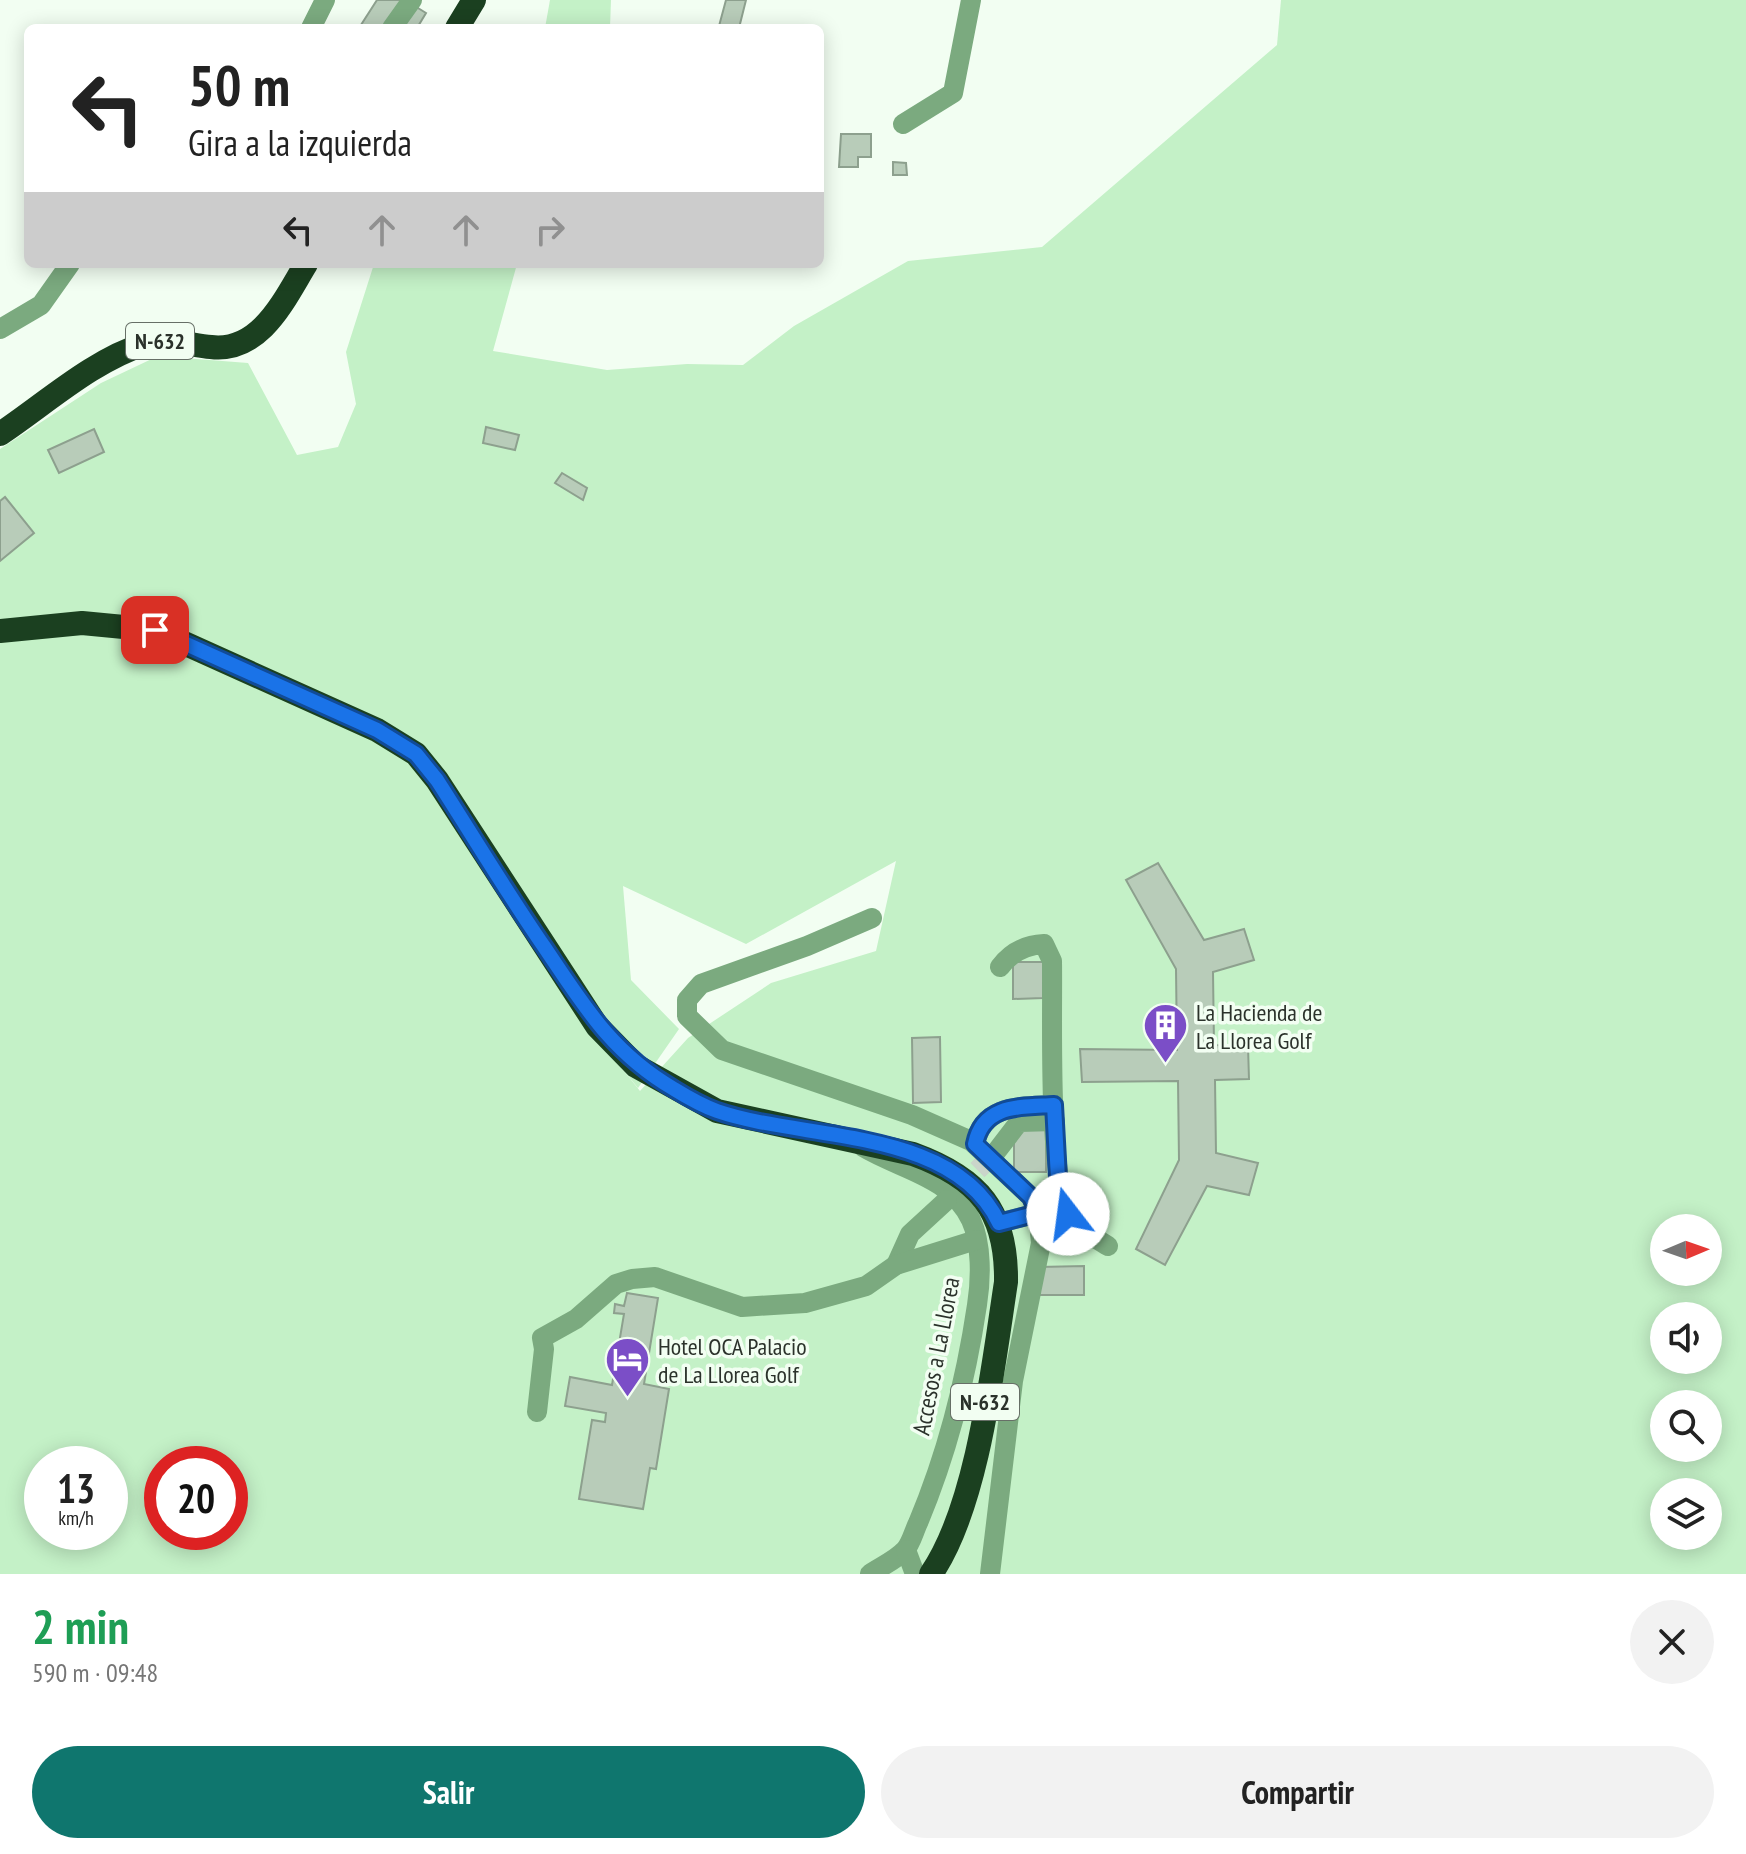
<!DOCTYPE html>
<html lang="es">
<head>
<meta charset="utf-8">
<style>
	:root { --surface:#fff; --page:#f2f2f2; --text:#222; --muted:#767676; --accent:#0f766e }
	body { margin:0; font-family:"PT Sans Narrow",sans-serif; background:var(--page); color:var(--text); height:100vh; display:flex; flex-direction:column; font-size:30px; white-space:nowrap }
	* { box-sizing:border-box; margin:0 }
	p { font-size:26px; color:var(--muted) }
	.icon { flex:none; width:44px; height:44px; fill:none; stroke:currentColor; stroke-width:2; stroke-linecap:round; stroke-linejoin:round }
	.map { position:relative; height:1574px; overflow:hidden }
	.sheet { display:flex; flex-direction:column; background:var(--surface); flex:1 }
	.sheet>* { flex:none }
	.top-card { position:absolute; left:24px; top:24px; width:800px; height:244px; border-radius:12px; box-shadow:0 4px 20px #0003; background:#fff; color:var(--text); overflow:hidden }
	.needle { width:52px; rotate:88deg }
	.tools { position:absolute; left:1650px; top:1214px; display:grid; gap:16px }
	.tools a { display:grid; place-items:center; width:72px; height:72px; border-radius:50%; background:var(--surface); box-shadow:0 4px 20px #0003; font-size:40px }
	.speed { position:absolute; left:24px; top:1446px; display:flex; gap:16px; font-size:40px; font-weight:700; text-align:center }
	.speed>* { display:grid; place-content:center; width:104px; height:104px; border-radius:50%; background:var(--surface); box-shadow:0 4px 20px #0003; line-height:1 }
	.speed small { font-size:20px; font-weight:400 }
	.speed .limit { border:12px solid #d22; background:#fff; color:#111 }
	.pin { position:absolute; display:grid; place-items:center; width:68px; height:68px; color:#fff; margin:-34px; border-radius:16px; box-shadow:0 4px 12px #0006 }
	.me { position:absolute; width:88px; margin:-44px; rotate:345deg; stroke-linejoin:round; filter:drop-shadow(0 0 6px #0008) }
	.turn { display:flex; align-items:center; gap:28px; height:168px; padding:0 32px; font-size:36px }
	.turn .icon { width:104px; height:104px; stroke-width:2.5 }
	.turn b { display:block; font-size:56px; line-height:68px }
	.lanes { display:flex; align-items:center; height:76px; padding:0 32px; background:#0003; justify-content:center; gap:40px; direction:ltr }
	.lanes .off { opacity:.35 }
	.round { display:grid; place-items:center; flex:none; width:84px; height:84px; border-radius:42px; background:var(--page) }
	.summary { display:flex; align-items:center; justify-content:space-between; height:136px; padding:0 32px }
	h1 { font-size:48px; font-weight:700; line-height:60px; color:#1e9e55 }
	.primary-button { display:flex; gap:16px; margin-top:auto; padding:16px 32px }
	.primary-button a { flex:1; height:92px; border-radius:48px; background:var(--accent); color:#fff; font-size:32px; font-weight:700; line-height:92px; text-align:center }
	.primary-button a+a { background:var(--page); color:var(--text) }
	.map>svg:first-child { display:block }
</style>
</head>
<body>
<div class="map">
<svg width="1746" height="1574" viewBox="0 0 1746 1574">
	<rect width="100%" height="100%" fill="#f2fef2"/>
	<g fill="#c4f1c7" fill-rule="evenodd">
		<path d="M550 0H611L610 28H545Z"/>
		<path d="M1281 0H1746V1574H0V449L101 383 158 356 248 363 297 455 338 447 356 404 346 352 374 264H517L493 351 607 370 687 364 743 365 794 326 908 261 1042 247 1277 45ZM896 861 876 951 771 983 688 1038 640 1091 608 1051 638 1088 679 1029 631 980 623 886 746 944ZM1664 1228H1708V1272H1664ZM1664 1316H1708V1360H1664ZM1664 1404H1708V1448H1664ZM42 1464H110V1532H42ZM162 1464H230V1532H162ZM1664 1492H1708V1536H1664Z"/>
	</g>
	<g fill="#b8ccb9" stroke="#8da08e" stroke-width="2">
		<path d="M377 0H405L426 13 417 28H359Z"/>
		<path d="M726 0H746L739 28 719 26Z"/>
		<path d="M841 134H871V157H858V167H839Z"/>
		<path d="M893 162 906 163 907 175H893Z"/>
		<path d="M486 427 519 435 515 450 483 443Z"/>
		<path d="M94 429 104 452 59 473 48 450Z"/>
		<path d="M562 473 587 488 583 500 555 483Z"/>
		<path d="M5 497 34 533 0 561V501Z"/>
		<path d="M1158 863 1204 940 1244 929 1254 960 1213 972 1214 1045 1248 1046 1249 1079 1215 1080 1216 1153 1258 1163 1249 1195 1207 1186 1165 1265 1136 1249 1179 1160 1178 1081 1082 1082 1080 1049 1177 1050 1176 969 1126 880Z"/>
		<path d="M1013 962H1043V998L1013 999Z"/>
		<path d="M940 1037 941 1102 913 1103 912 1038Z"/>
		<rect x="1014" y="1129" width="32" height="43"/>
		<path d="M1084 1266V1295H1040L1039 1267Z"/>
		<path d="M627 1293 658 1298 644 1384 669 1389 656 1469 650 1468 643 1509 579 1499 592 1420 605 1422 606 1413 565 1406 570 1377 612 1385 624 1314 614 1313 615 1304 624 1306Z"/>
	</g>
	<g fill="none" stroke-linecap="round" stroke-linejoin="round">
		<path stroke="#cad5ca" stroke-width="20" stroke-dasharray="20 10" stroke-linecap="butt" d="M956 1191 996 1152"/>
		<g stroke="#7baa7f" stroke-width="20">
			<path d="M311 28 325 0"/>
			<path d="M392 28 412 0"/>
			<path d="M903 124 953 93 971 0"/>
			<path d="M0 329 41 305 70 264"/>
			<path d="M872 918 807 946 701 984 687 1000V1016L722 1050 912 1115 971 1141 1031 1197 1038 1213 1041 1243 1013 1381 990 1574"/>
			<path d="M1000 967C1011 952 1026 945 1044 944L1052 961C1053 1010 1047 1183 1070 1216 1080 1230 1095 1238 1108 1246"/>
			<path d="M975 1144C983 1103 1023 1107 1054 1105"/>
			<path d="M863 1147C901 1170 950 1176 971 1220 982 1244 981 1280 977 1305 966 1379 947 1454 918 1523 914 1531 911 1544 905 1550 896 1560 880 1567 870 1574"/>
			<path d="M996 1152 1019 1122 1055 1121"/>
			<path d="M999 1223 1038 1213"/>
			<path d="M896 1265 910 1234 947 1200"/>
			<path d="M537 1412 544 1349 542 1338 576 1319 616 1284 632 1279 655 1277 742 1307 805 1303 866 1286 896 1265 976 1240"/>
			<path d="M906 1550 915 1574"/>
		</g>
		<g stroke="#1b4020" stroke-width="24">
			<path d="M457 28 474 0"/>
			<path d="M0 434C45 404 93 360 145 344 167 337 189 345 211 347 261 353 285 298 306 264"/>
			<path d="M0 631 82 623 155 630 377 730 416 754 437 780 597 1026 636 1066 717 1111 913 1154C979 1178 1007 1211 1006 1282 993 1366 978 1506 931 1574"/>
		</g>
	</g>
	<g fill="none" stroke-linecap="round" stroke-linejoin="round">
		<defs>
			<path id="route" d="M155 630 377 730 416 754 437 780C473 836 507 893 545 948 584 1006 612 1053 674 1089 687 1097 703 1106 717 1111 804 1141 954 1127 999 1223L1038 1213 1031 1197 975 1144C983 1103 1023 1107 1054 1105L1058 1178 1068 1214"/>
		</defs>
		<use href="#route" stroke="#114b97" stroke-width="20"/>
		<use href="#route" stroke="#1a73e8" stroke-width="14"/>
	</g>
	<defs>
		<symbol id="building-pin" viewBox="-11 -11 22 30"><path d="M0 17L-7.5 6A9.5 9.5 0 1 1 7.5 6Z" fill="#7b4ec7" stroke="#f2fef2"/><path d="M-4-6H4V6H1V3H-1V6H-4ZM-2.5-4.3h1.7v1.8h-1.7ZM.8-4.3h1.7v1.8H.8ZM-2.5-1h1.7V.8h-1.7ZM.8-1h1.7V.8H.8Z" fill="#fff"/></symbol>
		<symbol id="hotel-pin" viewBox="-11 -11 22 30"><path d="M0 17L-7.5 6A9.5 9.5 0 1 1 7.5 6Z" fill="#7b4ec7" stroke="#f2fef2"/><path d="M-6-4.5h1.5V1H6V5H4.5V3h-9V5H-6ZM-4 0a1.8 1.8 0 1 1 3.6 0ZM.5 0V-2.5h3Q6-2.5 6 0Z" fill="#fff"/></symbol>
	</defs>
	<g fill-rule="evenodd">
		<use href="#building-pin" x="1140" y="1000" width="51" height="69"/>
		<use href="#hotel-pin" x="602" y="1334" width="51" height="69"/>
	</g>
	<g text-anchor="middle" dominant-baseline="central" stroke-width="7" stroke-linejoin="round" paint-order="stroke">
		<g fill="#f2fef2" stroke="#676f67" stroke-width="2">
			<rect x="126" y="323" width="68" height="36" rx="6"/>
			<rect x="951" y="1384" width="68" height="36" rx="6"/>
		</g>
		<g font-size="22" font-weight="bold" fill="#2b322b">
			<text x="160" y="341">N-632</text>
			<text x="985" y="1402">N-632</text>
		</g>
		<g font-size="24" fill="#2b322b" stroke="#f2fef2" text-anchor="start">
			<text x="1196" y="1012">La Hacienda de<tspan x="1196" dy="28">La Llorea Golf</tspan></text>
			<text x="658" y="1346">Hotel OCA Palacio<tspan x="658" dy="28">de La Llorea Golf</tspan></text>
		</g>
		<g font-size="24" fill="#2b322b" stroke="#f2fef2">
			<text transform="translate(936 1356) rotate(-79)">Accesos a La Llorea</text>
		</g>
	</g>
</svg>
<div class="tools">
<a><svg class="needle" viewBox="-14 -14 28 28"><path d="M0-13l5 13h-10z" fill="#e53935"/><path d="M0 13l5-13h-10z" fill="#767676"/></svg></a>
<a><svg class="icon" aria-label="sound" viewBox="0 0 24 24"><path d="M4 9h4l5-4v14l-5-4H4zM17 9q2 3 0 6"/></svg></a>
<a><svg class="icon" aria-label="search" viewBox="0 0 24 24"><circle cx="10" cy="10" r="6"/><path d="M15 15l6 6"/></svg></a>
<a><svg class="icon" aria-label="layers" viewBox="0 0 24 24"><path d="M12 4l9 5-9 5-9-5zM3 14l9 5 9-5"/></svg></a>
</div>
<div class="speed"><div>13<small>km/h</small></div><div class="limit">20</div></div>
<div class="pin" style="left:155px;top:630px;background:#d93025"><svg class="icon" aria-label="arrive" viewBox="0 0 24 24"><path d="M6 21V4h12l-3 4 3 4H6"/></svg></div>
<svg class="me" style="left:1068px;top:1214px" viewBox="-20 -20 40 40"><circle r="19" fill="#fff"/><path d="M0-13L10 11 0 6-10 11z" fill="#1a73e8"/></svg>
<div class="top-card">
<div class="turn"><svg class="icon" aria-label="left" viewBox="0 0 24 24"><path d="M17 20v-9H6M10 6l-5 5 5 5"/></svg><div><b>50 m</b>Gira a la izquierda</div></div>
<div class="lanes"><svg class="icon" aria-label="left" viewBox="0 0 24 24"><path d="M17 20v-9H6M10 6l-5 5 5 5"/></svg><svg class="icon off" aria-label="ahead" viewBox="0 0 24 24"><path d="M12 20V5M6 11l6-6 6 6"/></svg><svg class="icon off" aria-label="ahead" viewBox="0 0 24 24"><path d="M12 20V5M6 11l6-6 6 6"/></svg><svg class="icon off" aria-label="right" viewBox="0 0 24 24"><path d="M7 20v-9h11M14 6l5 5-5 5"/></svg></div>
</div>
</div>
<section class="sheet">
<div class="summary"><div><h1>2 min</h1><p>590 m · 09:48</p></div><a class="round"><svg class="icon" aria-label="close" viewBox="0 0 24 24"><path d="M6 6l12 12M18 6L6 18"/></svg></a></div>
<div class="primary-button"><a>Salir</a><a>Compartir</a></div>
</section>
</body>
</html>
